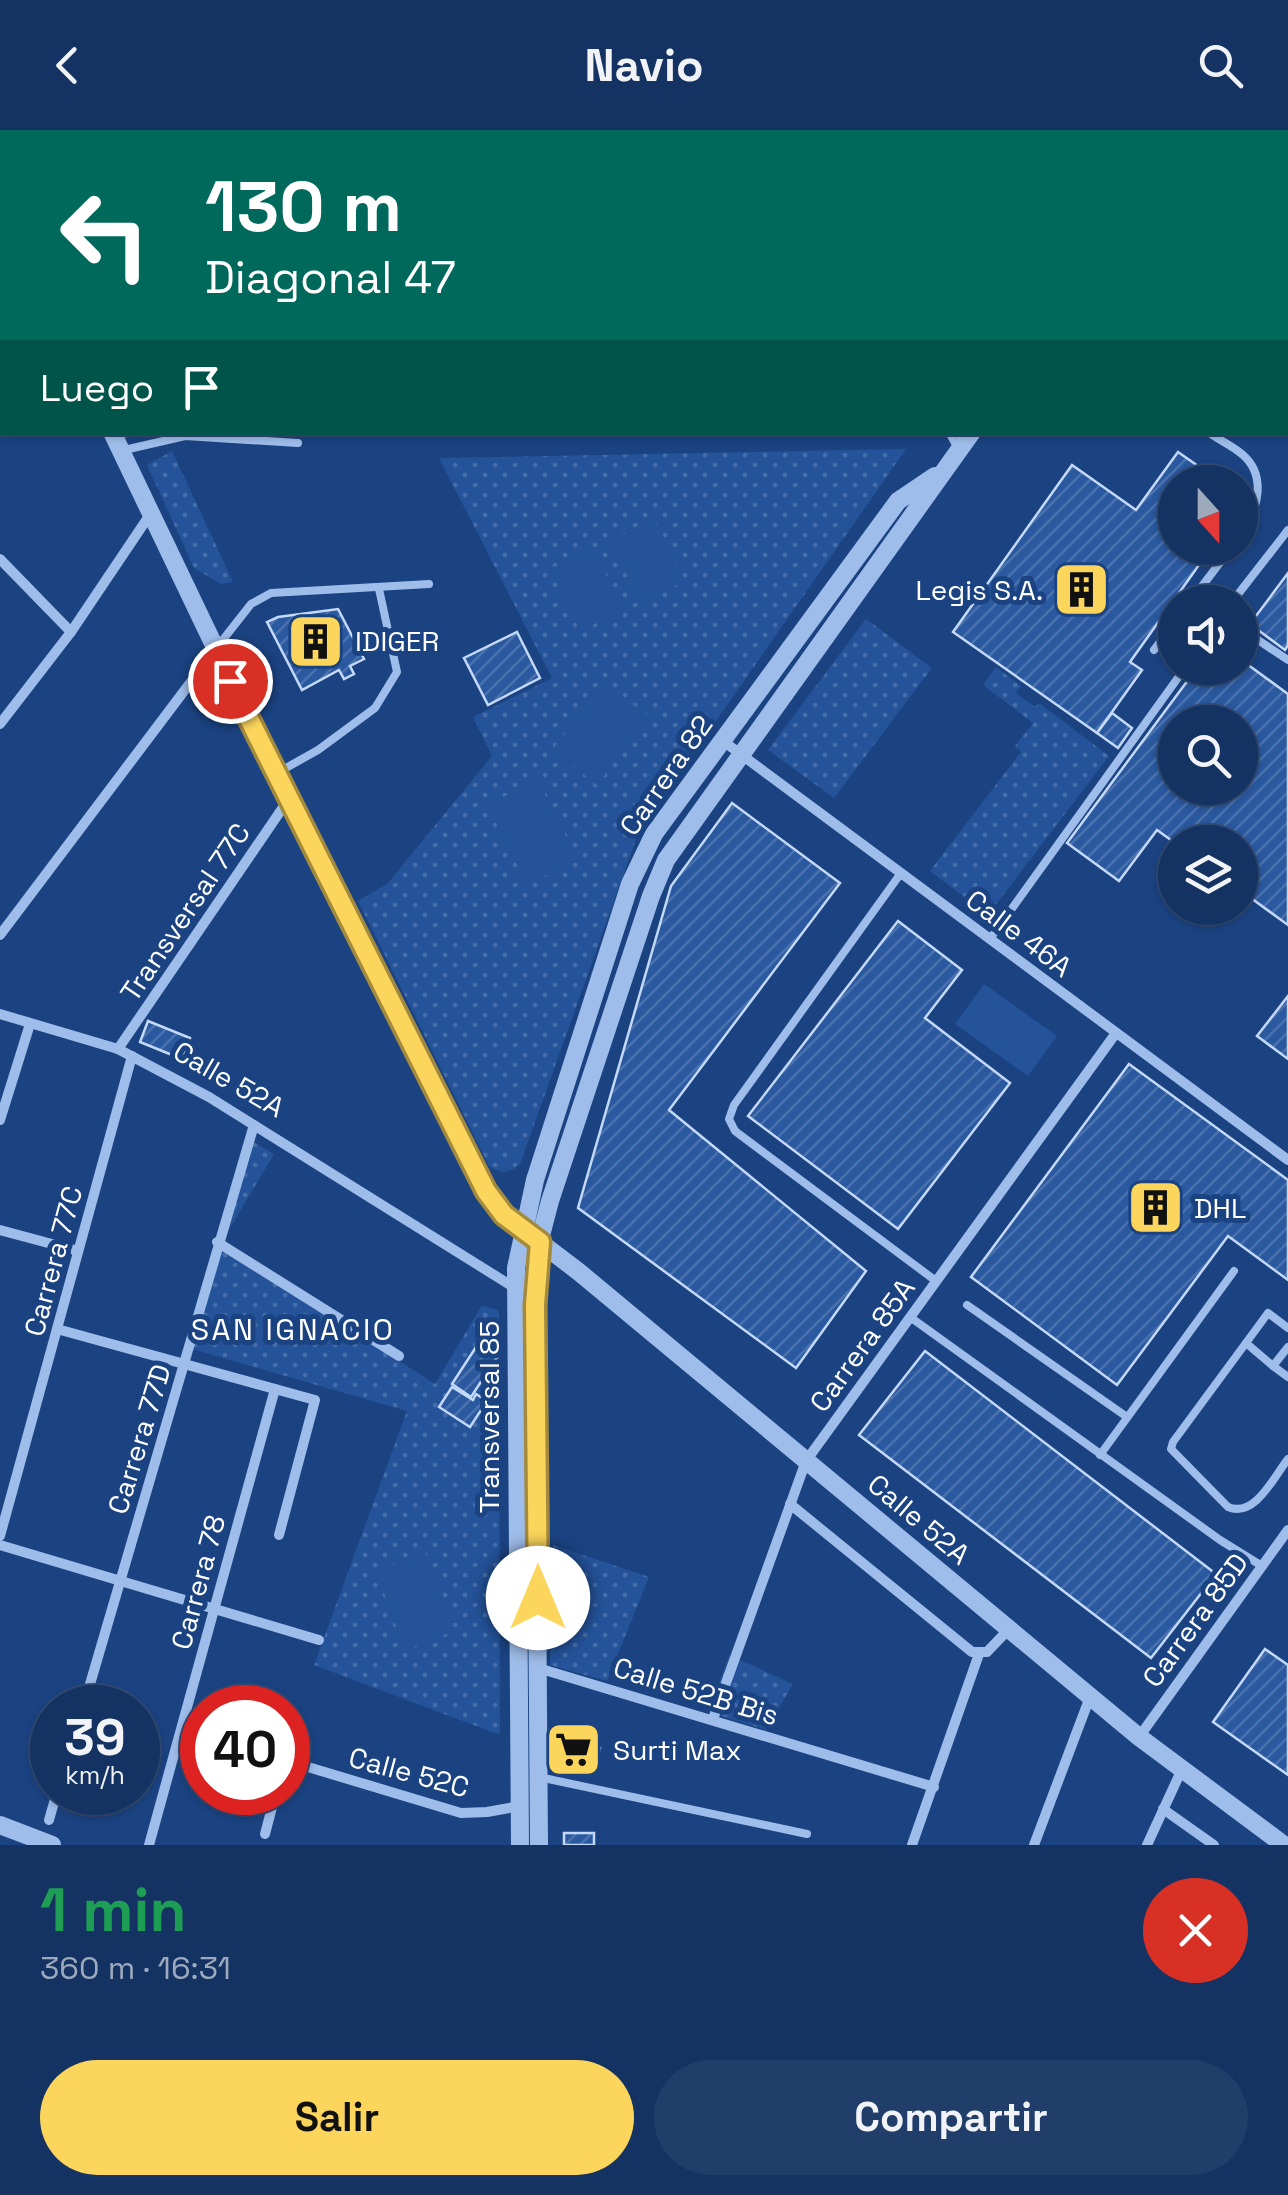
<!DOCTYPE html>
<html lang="es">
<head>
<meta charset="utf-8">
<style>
	:root { --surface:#143262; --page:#213e6b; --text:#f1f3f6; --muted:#9daabe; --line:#334d77; --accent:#fcd55c }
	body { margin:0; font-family:"Space Grotesk",sans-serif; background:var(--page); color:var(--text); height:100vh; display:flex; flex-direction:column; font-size:38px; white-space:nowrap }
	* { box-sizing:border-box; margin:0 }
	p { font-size:32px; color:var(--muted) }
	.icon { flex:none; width:55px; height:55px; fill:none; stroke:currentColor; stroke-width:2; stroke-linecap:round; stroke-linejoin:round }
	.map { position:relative; height:1715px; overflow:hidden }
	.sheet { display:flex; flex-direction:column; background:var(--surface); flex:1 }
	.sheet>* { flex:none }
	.guide { position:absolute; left:0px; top:0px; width:1290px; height:305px; box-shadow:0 2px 8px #0004,0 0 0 2px var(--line); background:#00695c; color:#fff; overflow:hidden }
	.needle { width:65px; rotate:159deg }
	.buttons { position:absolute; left:1158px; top:335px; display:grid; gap:20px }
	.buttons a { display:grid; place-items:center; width:100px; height:100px; border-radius:50%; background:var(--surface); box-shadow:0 2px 8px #0004,0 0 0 2px var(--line); font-size:50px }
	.speed { position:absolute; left:30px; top:1555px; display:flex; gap:20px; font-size:50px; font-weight:700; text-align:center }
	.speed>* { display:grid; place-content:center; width:130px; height:130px; border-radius:50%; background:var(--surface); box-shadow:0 2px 8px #0004,0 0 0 2px var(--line); line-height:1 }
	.speed small { font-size:25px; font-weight:400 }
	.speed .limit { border:15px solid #d22; background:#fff; color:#111 }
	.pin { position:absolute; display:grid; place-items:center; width:85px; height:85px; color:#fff; margin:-42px; border:5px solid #fff; border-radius:50%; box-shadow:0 2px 10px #0007 }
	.me { position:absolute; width:110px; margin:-55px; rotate:0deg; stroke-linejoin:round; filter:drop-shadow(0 0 8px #0008) }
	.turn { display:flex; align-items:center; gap:35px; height:210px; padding:0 40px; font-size:45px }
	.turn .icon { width:130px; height:130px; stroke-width:2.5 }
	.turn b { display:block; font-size:70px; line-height:85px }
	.then { display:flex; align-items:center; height:95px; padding:0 40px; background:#0003; gap:20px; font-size:38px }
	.round { display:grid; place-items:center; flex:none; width:105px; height:105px; border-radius:52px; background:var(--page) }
	.overview { display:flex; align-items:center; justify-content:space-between; height:170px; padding:0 40px }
	h1 { font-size:60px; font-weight:600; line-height:75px; color:#1e9e55 }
	.action { display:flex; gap:20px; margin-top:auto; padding:20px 40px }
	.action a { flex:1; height:115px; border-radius:60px; background:var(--accent); color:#111; font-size:40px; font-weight:600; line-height:115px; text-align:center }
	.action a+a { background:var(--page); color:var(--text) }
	header { display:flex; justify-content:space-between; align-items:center; height:130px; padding:0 40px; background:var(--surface); font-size:45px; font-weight:600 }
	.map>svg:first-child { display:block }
</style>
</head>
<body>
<header><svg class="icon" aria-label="back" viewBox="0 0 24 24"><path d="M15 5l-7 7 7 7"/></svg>Navio<svg class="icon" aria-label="search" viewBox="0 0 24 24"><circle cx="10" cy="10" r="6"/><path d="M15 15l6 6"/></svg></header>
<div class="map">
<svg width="1288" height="1715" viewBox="0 0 1288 1715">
	<defs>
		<pattern id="grass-dots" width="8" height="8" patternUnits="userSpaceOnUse" patternTransform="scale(2.5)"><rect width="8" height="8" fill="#24539a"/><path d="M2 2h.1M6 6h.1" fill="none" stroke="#456da9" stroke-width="1.8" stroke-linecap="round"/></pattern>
		<pattern id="building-hatch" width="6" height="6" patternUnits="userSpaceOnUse" patternTransform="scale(2.5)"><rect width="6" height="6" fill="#2a59a0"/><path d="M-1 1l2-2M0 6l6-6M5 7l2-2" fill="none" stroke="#4a72ae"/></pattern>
	</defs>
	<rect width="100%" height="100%" fill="#1b4382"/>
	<g fill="url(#grass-dots)">
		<path d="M906 319 639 701 520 1034C508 1044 502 1044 489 1036L358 771 388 753 492 626 473 587 552 548 439 328Z"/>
		<path d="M172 321 233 452 221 454 194 438 147 335Z"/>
		<path d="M866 489 932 538 834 668 768 620Z"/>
		<path d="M996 537 1021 556 1016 563 1035 577 1039 573 1109 626 988 785 930 741 1021 622 1015 616 1033 593 983 555Z"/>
		<path d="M252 1011 274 1024 220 1115 435 1254 482 1175 499 1181 500 1605 314 1535 407 1281 192 1219Z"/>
		<path d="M553 1415 649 1447 607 1551 550 1535Z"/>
		<path d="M729 1525 793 1554 766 1600 709 1582Z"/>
	</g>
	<g fill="#24539a">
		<path d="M654 389 685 451 641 473 610 411Z"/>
		<path d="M593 418 623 480 580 501 550 439Z"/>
		<path d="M603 554 649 586 597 655 553 619Z"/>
		<path d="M538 650 578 730 527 755 487 675Z"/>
		<path d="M984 854 1057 906 1028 946 955 894Z"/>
		<path d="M425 1422 454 1501 405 1520 376 1441Z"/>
	</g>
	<g fill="url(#building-hatch)" stroke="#c4d9f8" stroke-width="2.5" fill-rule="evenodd">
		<path d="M1178 322 1221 352H1175V418H1211L1130 532 1142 540 1097 603 953 502 1072 335 1136 380Z"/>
		<path d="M1288 443V515L1285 520 1250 494Z"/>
		<path d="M338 479 364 529 350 536 354 544 344 549 339 540 302 560 267 492 278 487Z"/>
		<path d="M517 502 540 548 488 575 464 528Z"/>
		<path d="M1240 529 1288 564V795L1240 760V712L1175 713 1157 700 1119 751 1067 713 1197 538H1240ZM1175 592H1240V658H1175Z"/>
		<path d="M1112 583 1132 598 1118 618 1097 603Z"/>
		<path d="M732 673 840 753 669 980 866 1141 796 1238 578 1078 671 756Z"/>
		<path d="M898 791 962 840 925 888 1010 953 898 1099 748 986Z"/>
		<path d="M1288 866V929L1257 906Z"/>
		<path d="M148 891 190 908 182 929 140 912Z"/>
		<path d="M1129 934 1288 1050V1150L1228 1106 1117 1255 971 1147Z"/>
		<path d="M478 1214 497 1227 471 1267 452 1254Z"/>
		<path d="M925 1221 1216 1444 1151 1528 859 1305Z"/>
		<path d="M452 1257 473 1270 476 1264 487 1271 470 1297 439 1277Z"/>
		<path d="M1265 1519 1288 1535V1645L1213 1592Z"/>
		<path d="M570 1612 600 1618 596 1636 566 1629Z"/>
		<rect x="564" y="1703" width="30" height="12"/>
	</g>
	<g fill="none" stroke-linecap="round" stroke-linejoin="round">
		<g stroke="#9fbdea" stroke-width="8">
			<path d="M1052 0 1055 2"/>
			<path d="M1160 0 1163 2"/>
			<path d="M949 302 959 320"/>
			<path d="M1208 302C1219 310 1233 316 1243 325 1268 347 1257 383 1240 406"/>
			<path d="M113 304 147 302"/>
			<path d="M120 321 185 306 298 313"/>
			<path d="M1190 472 1231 418"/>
			<path d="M1232 472 1288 400"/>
			<path d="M1240 498 1288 530"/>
			<path d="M218 516 251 474 271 463 429 454"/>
			<path d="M1154 520 1175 492"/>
			<path d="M277 643 318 620 375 578 397 542 379 459"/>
			<path d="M901 743 734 975 729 989 735 1001 936 1151"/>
			<path d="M990 809 1185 538"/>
			<path d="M967 1175 1127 1287"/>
			<path d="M910 1187 1220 1410 1262 1436"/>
			<path d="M1288 1198 1268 1183 1173 1312 1171 1319 1228 1377C1255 1388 1273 1348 1288 1329"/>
			<path d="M1246 1213 1273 1236"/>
			<path d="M1288 1217 1273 1236 1288 1247"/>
			<path d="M1100 1325 1234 1141"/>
			<path d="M539 1647 807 1704"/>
		</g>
		<g stroke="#9fbdea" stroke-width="10">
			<path d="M397 2 399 0"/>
			<path d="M0 115 2 113"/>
			<path d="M0 294 2 292"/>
			<path d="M0 429 71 502"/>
			<path d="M0 594 71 502 149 386"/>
			<path d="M723 611 1288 1030"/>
			<path d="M0 805 215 520"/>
			<path d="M0 884 118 919 209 967 515 1158"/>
			<path d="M118 919 288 670"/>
			<path d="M0 990 30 894"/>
			<path d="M0 1100 78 1121"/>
			<path d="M217 1112 399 1226"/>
			<path d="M57 1199 315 1270 279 1405"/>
			<path d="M790 1374 972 1522H987L1009 1499"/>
			<path d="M0 1406 132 926"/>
			<path d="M0 1415 319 1510"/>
			<path d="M538 1538 934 1657"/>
			<path d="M83 1578 254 995"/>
			<path d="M713 1589 806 1331 1116 903"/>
			<path d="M1139 1607 1288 1400"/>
			<path d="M288 1631 461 1683 487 1682 520 1676"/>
			<path d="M1163 1679 1214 1715"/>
			<path d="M49 1690 57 1662"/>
			<path d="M265 1704 276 1662"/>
			<path d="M149 1715 275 1259"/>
			<path d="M912 1715 979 1524"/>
			<path d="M1034 1715 1090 1567"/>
			<path d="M1147 1715 1182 1639"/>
		</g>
		<g stroke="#9fbdea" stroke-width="18">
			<path d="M0 13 2 20"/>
			<path d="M112 302 288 670 494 1074 504 1085 579 1142 1139 1607 1284 1715"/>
			<path d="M0 1695 52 1715"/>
			<path d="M520 1715 516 1138 535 1050 630 754 654 704 898 371 935 346"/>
			<path d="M539 1715 535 1175 539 1113 550 1071 651 766 666 730 972 302"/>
		</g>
		<g stroke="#e3ecfe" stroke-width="25">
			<path d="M930 0 934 2"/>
			<path d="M960 0 962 2"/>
			<path d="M1024 0 1027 2"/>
			<path d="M1200 0 1203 2"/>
			<path d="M1288 194V195"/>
		</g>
	</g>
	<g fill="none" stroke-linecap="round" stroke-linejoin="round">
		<defs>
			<path id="route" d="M230 551 486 1061 504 1085 540 1112 535 1175 538 1468"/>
		</defs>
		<use href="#route" stroke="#a48a3c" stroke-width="25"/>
		<use href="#route" stroke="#fcd55c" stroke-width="18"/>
	</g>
	<defs>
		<symbol id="building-square" viewBox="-11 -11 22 22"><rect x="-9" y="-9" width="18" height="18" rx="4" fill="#fcd55c" stroke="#1b4382"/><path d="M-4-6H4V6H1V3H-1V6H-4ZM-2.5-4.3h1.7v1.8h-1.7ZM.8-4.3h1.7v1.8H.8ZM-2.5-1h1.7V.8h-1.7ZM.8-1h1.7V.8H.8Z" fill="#111"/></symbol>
		<symbol id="supermarket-square" viewBox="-11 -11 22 22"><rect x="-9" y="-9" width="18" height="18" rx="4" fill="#fcd55c" stroke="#1b4382"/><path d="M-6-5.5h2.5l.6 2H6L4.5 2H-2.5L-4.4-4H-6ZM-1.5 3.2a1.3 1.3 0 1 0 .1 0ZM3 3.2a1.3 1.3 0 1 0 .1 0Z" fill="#111"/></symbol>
	</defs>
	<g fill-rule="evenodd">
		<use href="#building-square" x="1050" y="428" width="63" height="63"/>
		<use href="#building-square" x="284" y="480" width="63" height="63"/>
		<use href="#building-square" x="1124" y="1046" width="63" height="63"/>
		<use href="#supermarket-square" x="542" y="1588" width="63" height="63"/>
	</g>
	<g text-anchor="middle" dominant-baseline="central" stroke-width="10" stroke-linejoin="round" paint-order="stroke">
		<g font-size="28" fill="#fff" stroke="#1b4382" text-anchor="start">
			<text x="1043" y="460" text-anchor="end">Legis S.A.</text>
			<text x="355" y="511">IDIGER</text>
			<text x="1194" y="1078">DHL</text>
			<text x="613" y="1620">Surti Max</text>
		</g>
		<g font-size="28" fill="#fff" stroke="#1b4382">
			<text transform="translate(666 645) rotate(-55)">Carrera 82</text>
			<text transform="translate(185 782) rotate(-56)">Transversal 77C</text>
			<text transform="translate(1019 803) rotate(37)">Calle 46A</text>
			<text transform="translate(229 949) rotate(30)">Calle 52A</text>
			<text transform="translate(53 1131) rotate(-75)">Carrera 77C</text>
			<text transform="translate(862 1215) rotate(-54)">Carrera 85A</text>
			<text transform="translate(489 1287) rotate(-90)">Transversal 85</text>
			<text transform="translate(139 1309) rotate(-73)">Carrera 77D</text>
			<text transform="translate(919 1389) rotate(40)">Calle 52A</text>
			<text transform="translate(198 1452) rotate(-75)">Carrera 78</text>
			<text transform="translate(1195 1490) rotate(-54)">Carrera 85D</text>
			<text transform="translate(696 1561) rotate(17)">Calle 52B Bis</text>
			<text transform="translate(409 1642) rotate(15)">Calle 52C</text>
		</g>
		<g font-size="30" letter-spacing="2.5" fill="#fff" stroke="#1b4382">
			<text x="293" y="1199">SAN IGNACIO</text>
		</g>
	</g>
</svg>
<div class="buttons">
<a><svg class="needle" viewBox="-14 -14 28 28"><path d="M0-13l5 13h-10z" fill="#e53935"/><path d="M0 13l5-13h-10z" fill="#9daabe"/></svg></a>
<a><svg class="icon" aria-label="sound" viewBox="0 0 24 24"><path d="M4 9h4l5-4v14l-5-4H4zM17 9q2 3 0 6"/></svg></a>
<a><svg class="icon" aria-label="search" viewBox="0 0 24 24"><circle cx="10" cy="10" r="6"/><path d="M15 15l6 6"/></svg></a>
<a><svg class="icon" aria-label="layers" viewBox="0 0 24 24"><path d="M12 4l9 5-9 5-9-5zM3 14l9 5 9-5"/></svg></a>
</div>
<div class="speed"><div>39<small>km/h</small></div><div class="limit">40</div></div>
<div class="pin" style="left:230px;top:551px;background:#d93025"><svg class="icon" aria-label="arrive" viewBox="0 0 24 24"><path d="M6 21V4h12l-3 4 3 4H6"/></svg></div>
<svg class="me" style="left:538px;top:1468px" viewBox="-20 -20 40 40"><circle r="19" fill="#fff"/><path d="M0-13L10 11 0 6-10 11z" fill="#fcd55c"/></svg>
<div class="guide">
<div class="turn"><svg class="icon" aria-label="left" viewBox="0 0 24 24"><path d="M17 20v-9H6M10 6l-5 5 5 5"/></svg><div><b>130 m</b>Diagonal 47</div></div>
<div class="then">Luego<svg class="icon" aria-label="arrive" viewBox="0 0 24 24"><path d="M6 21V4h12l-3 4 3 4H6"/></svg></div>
</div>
</div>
<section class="sheet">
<div class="overview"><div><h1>1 min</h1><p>360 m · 16:31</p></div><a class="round" style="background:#d93025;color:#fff"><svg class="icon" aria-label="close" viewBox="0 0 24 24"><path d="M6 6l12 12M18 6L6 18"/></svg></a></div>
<div class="action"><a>Salir</a><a>Compartir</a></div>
</section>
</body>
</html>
